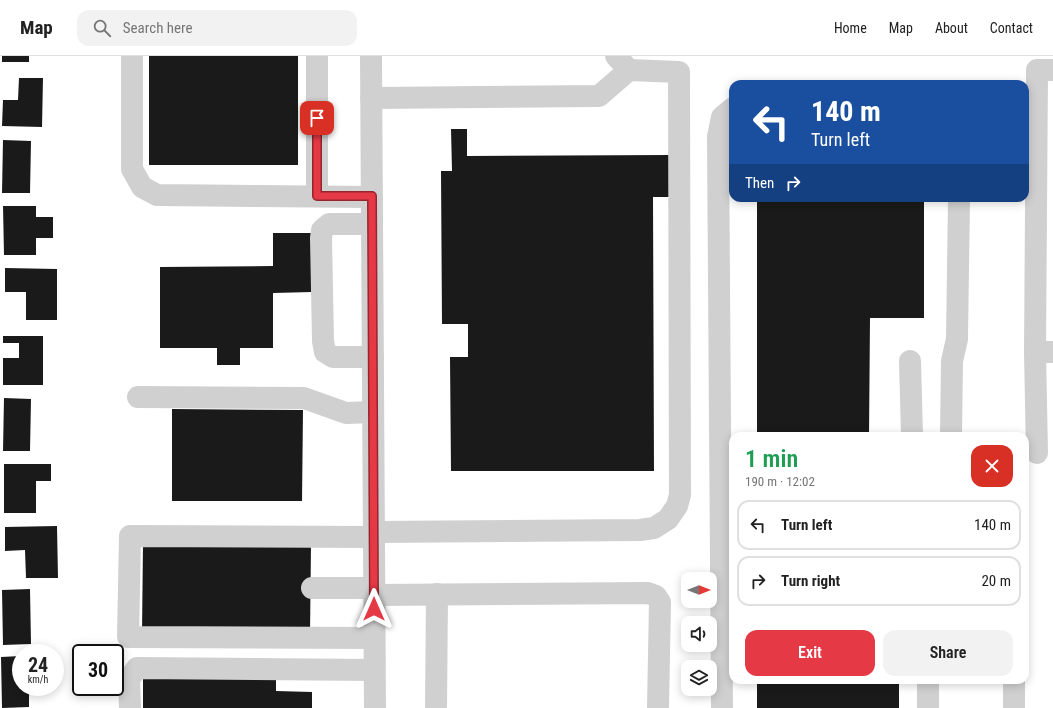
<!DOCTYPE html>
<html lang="en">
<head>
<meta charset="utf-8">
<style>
	:root { --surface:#fff; --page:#f2f2f2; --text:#222; --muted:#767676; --line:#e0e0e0; --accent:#e63946 }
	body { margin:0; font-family:"Roboto Condensed",sans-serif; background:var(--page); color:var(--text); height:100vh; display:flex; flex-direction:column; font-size:15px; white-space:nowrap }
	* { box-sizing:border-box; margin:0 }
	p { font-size:13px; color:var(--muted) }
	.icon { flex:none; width:22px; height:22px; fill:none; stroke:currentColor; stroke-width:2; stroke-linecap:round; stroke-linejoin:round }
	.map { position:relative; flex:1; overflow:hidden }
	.details { position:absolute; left:729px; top:376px; width:300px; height:252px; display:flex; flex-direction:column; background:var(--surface); border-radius:12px; box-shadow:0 2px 10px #0003 }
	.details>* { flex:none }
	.guide { position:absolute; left:729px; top:24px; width:300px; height:122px; border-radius:12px; box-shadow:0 2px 10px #0003; background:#1a4fa0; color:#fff; overflow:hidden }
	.needle { width:26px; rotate:90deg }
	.controls { position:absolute; left:681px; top:516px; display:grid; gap:8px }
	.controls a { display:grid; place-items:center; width:36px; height:36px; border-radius:8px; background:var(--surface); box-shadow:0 2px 10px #0003; font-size:20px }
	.speed { position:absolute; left:12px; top:588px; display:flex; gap:8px; font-size:20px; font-weight:700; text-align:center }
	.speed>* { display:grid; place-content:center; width:52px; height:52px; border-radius:50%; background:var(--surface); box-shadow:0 2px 10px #0003; line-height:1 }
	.speed small { font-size:10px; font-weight:400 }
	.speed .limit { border:2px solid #111; border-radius:6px; background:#fff; color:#111 }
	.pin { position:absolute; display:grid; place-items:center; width:34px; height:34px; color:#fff; margin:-17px; border-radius:8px; box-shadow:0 2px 6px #0006 }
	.me { position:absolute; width:44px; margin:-22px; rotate:0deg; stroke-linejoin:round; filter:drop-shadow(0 0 3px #0008) }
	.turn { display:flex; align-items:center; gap:14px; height:84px; padding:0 16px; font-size:18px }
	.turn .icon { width:52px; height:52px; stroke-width:2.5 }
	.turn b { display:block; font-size:28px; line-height:34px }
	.then { display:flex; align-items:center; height:38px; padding:0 16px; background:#0003; gap:8px; font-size:15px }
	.round { display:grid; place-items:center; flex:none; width:42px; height:42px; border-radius:12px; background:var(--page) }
	.overview { display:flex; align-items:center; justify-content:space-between; height:68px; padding:0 16px }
	h1 { font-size:24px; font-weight:600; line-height:30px; color:#1e9e55 }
	.primary-button { display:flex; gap:8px; margin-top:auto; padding:8px 16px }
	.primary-button a { flex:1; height:46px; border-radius:12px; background:var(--accent); color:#fff; font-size:16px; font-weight:600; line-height:46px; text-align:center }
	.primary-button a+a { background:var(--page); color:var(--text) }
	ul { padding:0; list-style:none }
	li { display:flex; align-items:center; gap:12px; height:50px; margin:0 8px 6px; padding:0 8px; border:2px solid var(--line); border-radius:12px }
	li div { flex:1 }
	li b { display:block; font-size:15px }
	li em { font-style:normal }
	header { display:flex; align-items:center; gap:24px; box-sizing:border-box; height:56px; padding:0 20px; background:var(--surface); border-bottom:1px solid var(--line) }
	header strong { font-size:19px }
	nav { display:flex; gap:22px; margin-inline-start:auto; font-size:14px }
	.search { width:280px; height:36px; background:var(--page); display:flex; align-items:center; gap:10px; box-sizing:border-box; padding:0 14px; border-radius:12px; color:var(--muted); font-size:15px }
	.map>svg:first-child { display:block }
</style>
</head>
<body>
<header>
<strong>Map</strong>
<div class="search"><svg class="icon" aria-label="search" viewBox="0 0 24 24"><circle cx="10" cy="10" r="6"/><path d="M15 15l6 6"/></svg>Search here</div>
<nav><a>Home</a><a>Map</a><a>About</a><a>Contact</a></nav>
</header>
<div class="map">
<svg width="1053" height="652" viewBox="0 0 1053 652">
	<rect width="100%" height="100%" fill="#fff"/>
	<g fill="#1a1a1a">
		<rect x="2" y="0" width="27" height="6"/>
		<rect x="149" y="0" width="149" height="109"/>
		<path d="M19 22H43L42 71 2 70 3 44H18Z"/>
		<path d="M451 73H467V100L671 99V141H653L654 415H451L450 301H468V268H442L441 115H452Z"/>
		<path d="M3 84 31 85 30 137H2Z"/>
		<path d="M757 142H924V262H870L869 380H757Z"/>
		<path d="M3 150H36V161H53V182H36V199H4Z"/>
		<path d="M273 177H311L312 236 273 237V292H240V309H217V292H160V211L273 210Z"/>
		<path d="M5 212 57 213V264H26V236H5Z"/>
		<path d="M3 280H43V329H3V302H19V287H3Z"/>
		<path d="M4 342 31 343 30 395H3Z"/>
		<path d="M172 353 303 354 302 445H172Z"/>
		<path d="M4 408H51V425H36V457H4Z"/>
		<path d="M57 470 58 522H26L25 494 5 495V471Z"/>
		<path d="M143 487 311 488 310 579 142 577Z"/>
		<path d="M30 533 31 588 3 589 2 534Z"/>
		<path d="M21 600V631H29V651L2 652 1 601Z"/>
		<path d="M143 622H276V635L312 636V652H143Z"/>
		<rect x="757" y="624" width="142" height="28"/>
	</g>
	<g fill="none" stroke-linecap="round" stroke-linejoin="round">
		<g stroke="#d0d0d0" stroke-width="22">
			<path d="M132 0V113L142 131 157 139 372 141"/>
			<path d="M317 0V140"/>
			<path d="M371 0 375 652"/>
			<path d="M371 42 599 40 629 14 616 0"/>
			<path d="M372 168H329L322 174 321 182 323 285 325 296 333 301H373"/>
			<path d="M1035 296 1037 14H1053"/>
			<path d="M910 305 912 380"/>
			<path d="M138 341 304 342 346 357 373 356"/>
			<path d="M951 380 952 305 957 283 959 142"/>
			<path d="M1037 397 1035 296H1053"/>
			<path d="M374 476 640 474 654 472 668 463 677 450 680 439 679 16 629 14"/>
			<path d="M374 481 130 480 128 581 374 582"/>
			<path d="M312 532H374"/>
			<path d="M374 539 648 537 656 540 660 546 658 652"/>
			<path d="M928 624V652"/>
			<path d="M130 652 129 623 137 612 374 614"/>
			<path d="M436 652 437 538"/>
			<path d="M722 652 718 81 722 61 733 52"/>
			<path d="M1014 652V624"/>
		</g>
	</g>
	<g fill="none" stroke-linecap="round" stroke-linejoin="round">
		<defs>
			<path id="route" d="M317 62V140H372L374 553"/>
		</defs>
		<use href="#route" stroke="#96252e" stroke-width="10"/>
		<use href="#route" stroke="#e63946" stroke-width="7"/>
	</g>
</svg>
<div class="controls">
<a><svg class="needle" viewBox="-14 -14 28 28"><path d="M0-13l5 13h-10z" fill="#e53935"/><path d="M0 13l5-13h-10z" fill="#767676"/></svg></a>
<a><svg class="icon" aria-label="sound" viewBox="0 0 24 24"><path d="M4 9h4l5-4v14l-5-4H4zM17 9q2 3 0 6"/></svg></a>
<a><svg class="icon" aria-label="layers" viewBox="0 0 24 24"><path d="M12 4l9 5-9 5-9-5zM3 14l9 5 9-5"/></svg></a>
</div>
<div class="speed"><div>24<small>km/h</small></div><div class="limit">30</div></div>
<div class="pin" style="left:317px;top:62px;background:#d93025"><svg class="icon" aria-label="arrive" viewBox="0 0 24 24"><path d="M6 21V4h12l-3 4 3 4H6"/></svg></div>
<svg class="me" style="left:374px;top:553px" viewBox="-20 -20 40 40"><path d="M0-17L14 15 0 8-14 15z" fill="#e63946" stroke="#fff" stroke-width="4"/></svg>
<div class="guide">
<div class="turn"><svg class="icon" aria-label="left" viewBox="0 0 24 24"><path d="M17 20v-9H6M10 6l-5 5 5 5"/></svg><div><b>140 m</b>Turn left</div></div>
<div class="then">Then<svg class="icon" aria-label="right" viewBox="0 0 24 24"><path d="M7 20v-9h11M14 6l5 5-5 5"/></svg></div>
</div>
<section class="details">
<div class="overview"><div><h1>1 min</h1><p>190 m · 12:02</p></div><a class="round" style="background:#d93025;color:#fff"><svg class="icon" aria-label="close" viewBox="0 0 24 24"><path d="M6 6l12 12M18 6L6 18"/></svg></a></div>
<ul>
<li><svg class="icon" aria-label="left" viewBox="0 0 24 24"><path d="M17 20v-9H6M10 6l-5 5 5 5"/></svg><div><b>Turn left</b></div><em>140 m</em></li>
<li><svg class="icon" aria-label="right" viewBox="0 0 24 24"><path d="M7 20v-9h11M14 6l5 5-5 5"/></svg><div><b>Turn right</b></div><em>20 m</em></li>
</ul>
<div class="primary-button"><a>Exit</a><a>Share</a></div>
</section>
</div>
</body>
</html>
